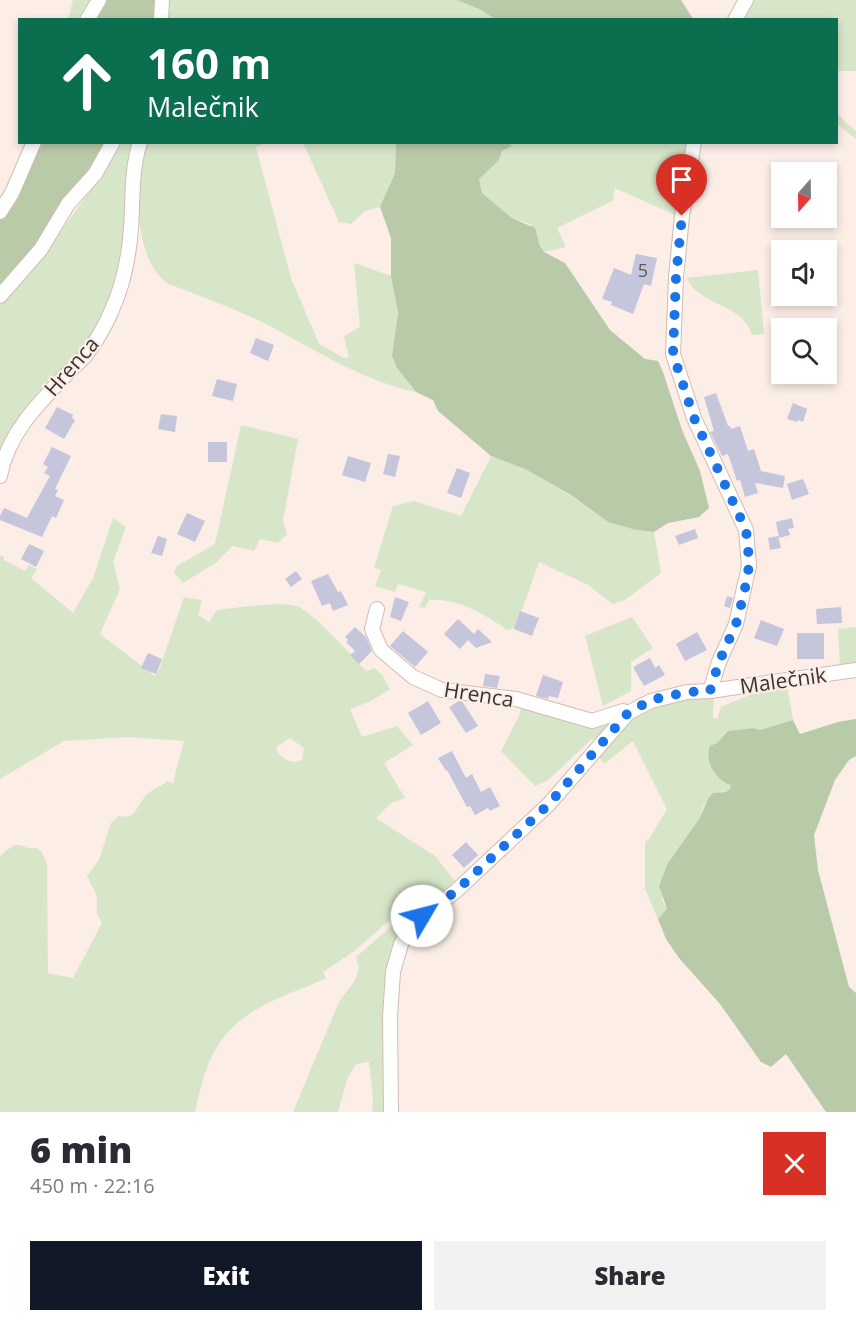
<!DOCTYPE html>
<html lang="en">
<head>
<meta charset="utf-8">
<style>
	:root { --surface:#fff; --page:#f2f2f3; --text:#2b2b33; --muted:#7c7c81; --accent:#111827 }
	body { margin:0; font-family:"Open Sans",sans-serif; background:var(--page); color:var(--text); height:100vh; display:flex; flex-direction:column; font-size:22px; white-space:nowrap }
	* { box-sizing:border-box; margin:0 }
	p { font-size:20px; color:var(--muted) }
	.icon { flex:none; width:33px; height:33px; fill:none; stroke:currentColor; stroke-width:2; stroke-linecap:round; stroke-linejoin:round }
	.map { position:relative; height:1112px; overflow:hidden }
	.sheet { display:flex; flex-direction:column; background:var(--surface); flex:1 }
	.sheet>* { flex:none }
	.banner { position:absolute; left:18px; top:18px; width:820px; height:126px; border-radius:0px; box-shadow:0 3px 9px #0003; background:#0b6e4f; color:#fff; overflow:hidden }
	.needle { width:39px; rotate:200deg }
	.fabs { position:absolute; left:771px; top:162px; display:grid; gap:12px }
	.fabs a { display:grid; place-items:center; width:66px; height:66px; border-radius:0px; background:var(--surface); box-shadow:0 3px 9px #0003; font-size:30px }
	.pin { position:absolute; display:grid; place-items:center; width:51px; height:51px; color:#fff; margin:-62px -26px; border-radius:50% 50% 50% 0; rotate:-45deg; box-shadow:0 0 6px #0007 }
	.pin .icon { rotate:45deg }
	.me { position:absolute; width:66px; margin:-33px; rotate:53deg; stroke-linejoin:round; filter:drop-shadow(0 0 4px #0008) }
	.turn { display:flex; align-items:center; gap:21px; height:126px; padding:0 30px; font-size:27px }
	.turn .icon { width:78px; height:78px; stroke-width:2.5 }
	.turn b { display:block; font-size:42px; line-height:51px }
	.round { display:grid; place-items:center; flex:none; width:63px; height:63px; border-radius:0px; background:var(--page) }
	.headline { display:flex; align-items:center; justify-content:space-between; height:102px; padding:0 30px }
	h1 { font-size:36px; font-weight:800; line-height:45px }
	.cta { display:flex; gap:12px; margin-top:auto; padding:12px 30px }
	.cta a { flex:1; height:69px; border-radius:0px; background:var(--accent); color:#fff; font-size:24px; font-weight:800; line-height:69px; text-align:center }
	.cta a+a { background:var(--page); color:var(--text) }
	.map>svg:first-child { display:block }
</style>
</head>
<body>
<div class="map">
<svg width="856" height="1112" viewBox="0 0 856 1112">
	<rect width="100%" height="100%" fill="#fcede7"/>
	<g fill="#d7e6c9" fill-rule="evenodd">
		<path d="M73 0H91L80 19 68 20Z"/>
		<path d="M165 0H457L479 9 495 19 164 20Z"/>
		<path d="M753 0H856V71H837V20H740Z"/>
		<path d="M837 114 856 131V139L837 124Z"/>
		<path d="M116 143H136L120 263 107 307 80 354 43 389 0 449V298C45 253 90 200 116 143Z"/>
		<path d="M144 143H265L256 147 291 278 319 344 344 358 349 357 344 336 360 327 354 263 391 276 398 313 392 356 397 368 416 392C356 380 303 341 249 316 222 304 195 294 168 284 131 256 136 182 144 143Z"/>
		<path d="M303 143H396L395 173 380 207 365 211 351 224 339 222Z"/>
		<path d="M508 143H690L680 208 675 215 615 188 613 195 614 200 557 228 566 247 544 252 530 224 512 218 482 193 479 179 502 151 511 146Z"/>
		<path d="M758 270 764 334 752 335C742 302 698 306 687 278Z"/>
		<path d="M241 425 298 439 283 520 287 534 278 543 260 539 254 551 232 546 217 562 183 583 174 573 177 566 215 544Z"/>
		<path d="M491 456 525 469 570 495 608 522 636 530 654 532 661 573 625 600 613 604 588 585 539 562 516 627 507 630C485 614 457 598 429 600L425 608 419 607 426 592 398 584 395 592 375 586 381 570 374 568 393 506 414 501 461 516Z"/>
		<path d="M113 518 126 527 113 562 120 589 100 634 155 676 161 665 184 597 202 600 198 615 209 622 217 610C236 608 281 601 297 606 312 611 353 657 366 671L374 668 382 674 390 689 369 702 350 709 362 737 397 726 413 745 384 763 405 798 391 803 376 818 435 856 455 881 444 892 423 895 407 905 353 952 323 972 326 978C308 987 288 993 270 1002 218 1028 207 1057 195 1112H0V857L5 851 15 845H20L28 848H36L42 852 47 865 48 973 73 978 102 923 97 914V896L87 876 99 860 111 823 119 816C137 819 135 808 144 798 149 791 161 786 168 781L173 783 184 741 129 737 64 741 0 779V555L4 557V560L25 571 29 565 37 569 31 578 73 613 93 578ZM290 738 304 748 302 760C291 765 279 758 276 747Z"/>
		<path d="M632 617 653 648 631 662V691L603 706 585 636Z"/>
		<path d="M856 627V667H840L838 629Z"/>
		<path d="M787 684 793 720 759 731 753 728 728 731 717 743 731 785 730 789 727 792 713 793 703 807 699 819 668 863 662 900 667 909 658 919 645 889V842L649 839 667 809 633 741 604 764 597 754 632 717 656 702 714 693 713 718 717 719 721 707 762 690Z"/>
		<path d="M522 704 592 724 619 715 599 739H592L548 780 535 786 501 751 519 716Z"/>
		<path d="M422 905 424 907C419 911 413 914 409 918 375 954 383 1065 385 1112H372L373 1098 369 1062 356 1064 347 1079 338 1112H293L339 1002 355 980 359 968 356 957 407 913Z"/>
	</g>
	<g fill="#b9caa9">
		<path d="M103 0H158L157 19 91 20Z"/>
		<path d="M457 0H681L693 19H495L479 9Z"/>
		<path d="M38 143H109L20 269 0 289V220L14 197Z"/>
		<path d="M508 143 512 146 502 151 499 160 479 179 482 193 512 218 535 228 539 243 544 252 565 263 610 330 645 359 658 361 663 372 682 430 700 471 709 508 699 517 668 523 654 532 636 530 608 522 571 495 525 469 491 456 438 411 433 400 416 392 397 368 392 356 398 313 391 276V238L380 207 395 173 396 143Z"/>
		<path d="M856 719V756L849 760 835 780 814 835 818 870 849 987 856 993V1112H826L786 1054 771 1067 761 1062 720 1004 679 958 666 939 658 919 667 909 659 886 668 863 699 819 709 797 713 793 726 792 730 789 731 785C716 781 704 761 710 746L717 743 728 731 753 728 760 730 793 720 800 734 838 722Z"/>
	</g>
	<g fill="#c5c5db">
		<path d="M636 254 657 258 651 286 644 284 633 314 611 305 612 302 602 299 614 268 631 275Z"/>
		<path d="M256 338 274 345 268 361 250 353Z"/>
		<path d="M217 379 237 384 233 401 212 396Z"/>
		<path d="M716 393 728 426H730L731 429 740 426 748 451 754 449 761 471 785 476 783 488 755 483 758 493 745 497 740 480 737 481 728 454 722 456 710 432 714 431 704 397Z"/>
		<path d="M793 403 807 409 803 422 798 420 797 422 787 419Z"/>
		<path d="M57 407 73 415 72 418 75 420 64 439 45 428Z"/>
		<path d="M161 414 177 416 175 432 158 429Z"/>
		<rect x="208" y="442" width="19" height="20"/>
		<path d="M52 447 71 456 55 489 58 490 55 496 64 500 56 518 52 516 42 537 0 520V516L4 508 27 518 50 476 44 473 48 467 43 464Z"/>
		<path d="M388 454 400 456 395 477 383 474Z"/>
		<path d="M348 456 371 463 365 482 342 475Z"/>
		<path d="M457 468 470 473 461 498 447 493Z"/>
		<path d="M803 479 809 494 792 500 787 484Z"/>
		<path d="M187 513 205 521 195 542 177 534Z"/>
		<path d="M792 518 794 528 788 529 790 535 779 538 776 522Z"/>
		<path d="M695 529 698 538 679 545 675 536Z"/>
		<path d="M158 536 167 539 162 556 151 553Z"/>
		<path d="M778 536 781 548 770 550 768 538Z"/>
		<path d="M29 544 44 551 36 567 21 559Z"/>
		<path d="M296 571 302 579 291 587 285 579Z"/>
		<path d="M328 574 338 592 341 591 348 605 333 611 330 603 322 606 311 581Z"/>
		<path d="M727 596 733 598 730 608 724 606Z"/>
		<path d="M395 597 409 602 401 621 390 617Z"/>
		<path d="M841 607 842 623 817 624 816 609Z"/>
		<path d="M520 611 539 618 532 636 514 629Z"/>
		<path d="M458 619 474 634 478 629 492 642 476 648 468 640 460 649 444 634Z"/>
		<path d="M761 620 784 629 777 646 754 638Z"/>
		<path d="M355 627 366 637 372 651 359 664 350 655 355 651 346 642 348 640 345 637Z"/>
		<path d="M403 631 428 652 415 667 390 646Z"/>
		<path d="M697 632 707 650 685 661 676 644Z"/>
		<rect x="797" y="633" width="27" height="26"/>
		<path d="M148 653 162 659 156 674 141 668Z"/>
		<path d="M650 658 655 668 659 665 665 675 644 686 633 667Z"/>
		<path d="M485 674 500 676 497 688 483 686Z"/>
		<path d="M543 675 563 682 558 698 549 696 548 699 536 696Z"/>
		<path d="M428 701 441 723 421 735 408 713Z"/>
		<path d="M459 701H462L478 726 466 733 449 707Z"/>
		<path d="M452 751 466 778 472 774 481 792 490 787 500 806 490 811 488 808 475 815 470 806 467 807 447 770 446 771 438 758Z"/>
		<path d="M466 842 478 855 464 868 452 855Z"/>
	</g>
	<g fill="none" stroke-linecap="round" stroke-linejoin="round">
		<defs>
			<g id="minor">
				<path d="M87 20 99 0"/>
				<path d="M161 20 162 0"/>
				<path d="M735 20 746 0"/>
				<path d="M694 142 682 216 676 277 673 354 694 418 746 530 749 566 736 624 719 662 710 691"/>
				<path d="M0 212 12 193 34 142"/>
				<path d="M0 296 41 249 68 204 95 174 113 142"/>
				<path d="M0 476C7 436 36 406 63 378 70 370 79 363 86 355 95 343 105 326 111 312 123 286 129 257 131 228 133 200 131 170 140 142"/>
				<path d="M377 609 372 629 381 650 413 677 442 690 516 699 592 721 623 711 628 713"/>
				<path d="M391 1112 390 1017 393 972 401 944 413 924 456 891 549 804 628 713 651 701 687 692 710 691 856 670"/>
			</g>
		</defs>
		<use href="#minor" stroke="#d3bbb2" stroke-width="16"/>
		<use href="#minor" stroke="#fff" stroke-width="14"/>
	</g>
	<g fill="none" stroke-linecap="round" stroke-linejoin="round">
		<path stroke="#1a73e8" stroke-width="10" stroke-dasharray="0 18" d="M422 916 456 891 549 804 628 713 651 700 687 692 710 691 719 662 736 624 744 594 749 566 748 546 746 530 694 418 673 354 676 277 682 216"/>
	</g>
	<g text-anchor="middle" dominant-baseline="central" stroke-width="4.5" stroke-linejoin="round" paint-order="stroke">
		<g font-size="18" fill="#5e585a">
			<text x="643" y="270">5</text>
		</g>
		<g font-size="21" fill="#3c332f" stroke="#fcede7">
			<text transform="translate(71 366) rotate(-49)">Hrenca</text>
			<text transform="translate(783 680) rotate(-8)">Malečnik</text>
			<text transform="translate(479 694) rotate(9)">Hrenca</text>
		</g>
	</g>
</svg>
<div class="fabs">
<a><svg class="needle" viewBox="-14 -14 28 28"><path d="M0-13l5 13h-10z" fill="#e53935"/><path d="M0 13l5-13h-10z" fill="#7c7c81"/></svg></a>
<a><svg class="icon" aria-label="sound" viewBox="0 0 24 24"><path d="M4 9h4l5-4v14l-5-4H4zM17 9q2 3 0 6"/></svg></a>
<a><svg class="icon" aria-label="search" viewBox="0 0 24 24"><circle cx="10" cy="10" r="6"/><path d="M15 15l6 6"/></svg></a>
</div>
<div class="pin" style="left:682px;top:216px;background:#d93025"><svg class="icon" aria-label="arrive" viewBox="0 0 24 24"><path d="M6 21V4h12l-3 4 3 4H6"/></svg></div>
<svg class="me" style="left:422px;top:916px" viewBox="-20 -20 40 40"><circle r="19" fill="#fff"/><path d="M0-13L10 11 0 6-10 11z" fill="#1a73e8"/></svg>
<div class="banner">
<div class="turn"><svg class="icon" aria-label="ahead" viewBox="0 0 24 24"><path d="M12 20V5M6 11l6-6 6 6"/></svg><div><b>160 m</b>Malečnik</div></div>
</div>
</div>
<section class="sheet">
<div class="headline"><div><h1>6 min</h1><p>450 m · 22:16</p></div><a class="round" style="background:#d93025;color:#fff"><svg class="icon" aria-label="close" viewBox="0 0 24 24"><path d="M6 6l12 12M18 6L6 18"/></svg></a></div>
<div class="cta"><a>Exit</a><a>Share</a></div>
</section>
</body>
</html>
